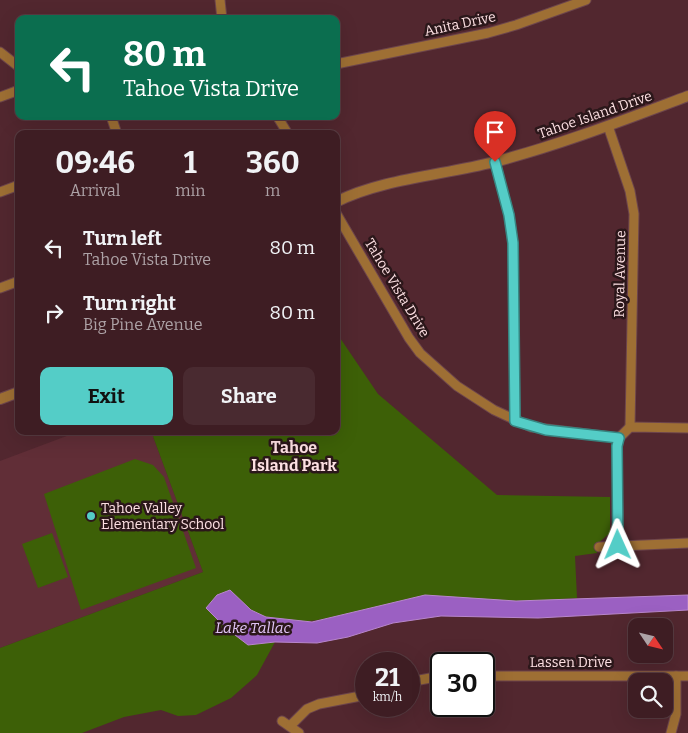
<!DOCTYPE html>
<html lang="en">
<head>
<meta charset="utf-8">
<style>
	:root { --surface:#3e1d23; --page:#492a30; --text:#f1f3f6; --muted:#ada2a6; --line:#573b41; --accent:#54cdc7 }
	body { margin:0; font-family:Bitter,serif; background:var(--page); color:var(--text); height:100vh; display:flex; flex-direction:column; font-size:19px; white-space:nowrap }
	* { box-sizing:border-box; margin:0 }
	p { font-size:16px; color:var(--muted) }
	.icon { flex:none; width:28px; height:28px; fill:none; stroke:currentColor; stroke-width:2; stroke-linecap:round; stroke-linejoin:round }
	.map { position:relative; flex:1; overflow:hidden }
	.sheet { position:absolute; left:15px; top:130px; width:325px; height:305px; display:flex; flex-direction:column; background:var(--surface); border-radius:10px; box-shadow:0 5px 20px #0002,0 0 0 1px var(--line) }
	.sheet>* { flex:none }
	.top-card { position:absolute; left:15px; top:15px; width:325px; height:105px; border-radius:10px; box-shadow:0 5px 20px #0002,0 0 0 1px var(--line); background:#0b6e4f; color:#fff; overflow:hidden }
	.needle { width:32px; rotate:125deg }
	.controls { position:absolute; left:628px; top:618px; display:grid; gap:10px }
	.controls a { display:grid; place-items:center; width:45px; height:45px; border-radius:10px; background:var(--surface); box-shadow:0 5px 20px #0002,0 0 0 1px var(--line); font-size:25px }
	.speed { position:absolute; left:355px; top:652px; display:flex; gap:10px; font-size:25px; font-weight:700; text-align:center }
	.speed>* { display:grid; place-content:center; width:65px; height:65px; border-radius:50%; background:var(--surface); box-shadow:0 5px 20px #0002,0 0 0 1px var(--line); line-height:1 }
	.speed small { font-size:12px; font-weight:400 }
	.speed .limit { border:2px solid #111; border-radius:8px; background:#fff; color:#111 }
	.pin { position:absolute; display:grid; place-items:center; width:42px; height:42px; color:#fff; margin:-51px -21px; border-radius:50% 50% 50% 0; rotate:-45deg; box-shadow:0 0 5px #0007 }
	.pin .icon { rotate:45deg }
	.me { position:absolute; width:55px; margin:-28px; rotate:359deg; stroke-linejoin:round; filter:drop-shadow(0 0 4px #0008) }
	.turn { display:flex; align-items:center; gap:18px; height:105px; padding:0 25px; font-size:22px }
	.turn .icon { width:65px; height:65px; stroke-width:2.5 }
	.turn b { display:block; font-size:35px; line-height:42px }
	.eta { display:flex; justify-content:space-evenly; align-items:center; height:85px; text-align:center }
	.eta b { font-size:30px; font-weight:700; line-height:35px }
	.cta { display:flex; gap:10px; margin-top:auto; padding:10px 25px }
	.cta a { flex:1; height:58px; border-radius:10px; background:var(--accent); color:#111; font-size:20px; font-weight:700; line-height:58px; text-align:center }
	.cta a+a { background:var(--page); color:var(--text) }
	ul { padding:0; list-style:none }
	li { display:flex; align-items:center; gap:15px; height:65px; padding:0 25px }
	li div { flex:1 }
	li b { display:block; font-size:19px }
	li em { font-style:normal }
	.map>svg:first-child { display:block }
</style>
</head>
<body>
<div class="map">
<svg width="688" height="733" viewBox="0 0 688 733">
	<rect width="100%" height="100%" fill="#52272f"/>
	<path fill="#612e37" d="M80 431H151L203 572 0 648V461Z"/>
	<g fill="#3d6007">
		<path d="M336 332 378 394 497 495 610 497V533L597 544V553L575 556 577 598 347 614C317 621 281 628 253 611 244 606 237 597 229 590L248 645 275 642 257 675 231 698 196 715 178 716 161 710 124 717 82 733H0V648L203 572 151 431H336Z"/>
		<path d="M135 459 153 465 164 477 196 568 81 610 44 494Z"/>
		<path d="M52 533 68 577 38 588 22 544Z"/>
	</g>
	<path fill="#9b60c2" stroke="#b886cc" d="M230 590 251 610 266 617 312 622 425 595 516 601 688 595V610L538 618 441 616 393 623 348 637 317 643 275 642 248 645 226 628 206 608 217 595Z"/>
	<g fill="none" stroke-linecap="round" stroke-linejoin="round">
		<defs>
			<g id="minor">
				<path d="M220 0 222 19"/>
				<path d="M0 52 19 67"/>
				<path d="M336 64 488 33 516 25 586 0"/>
				<path d="M0 97 19 90"/>
				<path d="M111 116 117 134"/>
				<path d="M277 116 288 134"/>
				<path d="M608 126 630 191 634 214 630 427"/>
				<path d="M495 162 509 215 513 243 515 421"/>
				<path d="M0 192 19 185"/>
				<path d="M336 213 409 338 420 353 457 386 494 410 531 427 619 438 630 427 688 428"/>
				<path d="M0 288 19 281"/>
				<path d="M618 545 617 446 619 438"/>
				<path d="M599 547 688 543"/>
				<path d="M484 676H688"/>
				<path d="M409 682 441 676"/>
				<path d="M282 721 299 733"/>
				<path d="M291 725 307 709 319 704 366 695"/>
				<path d="M671 733 676 714V676"/>
			</g>
			<g id="tertiary">
				<path d="M336 202C381 179 444 175 494 162 560 145 624 120 688 96"/>
				<path d="M0 399 19 392"/>
			</g>
		</defs>
		<use href="#minor" stroke="#6d454c" stroke-width="11"/>
		<use href="#tertiary" stroke="#6d454c" stroke-width="12"/>
		<use href="#minor" stroke="#9e6f34" stroke-width="9"/>
		<use href="#tertiary" stroke="#9e6f34" stroke-width="10"/>
	</g>
	<g fill="none" stroke-linecap="round" stroke-linejoin="round">
		<defs>
			<path id="route" d="M495 162 509 215 513 243 515 421 546 430 619 438 617 446 618 545"/>
		</defs>
		<use href="#route" stroke="#378581" stroke-width="12"/>
		<use href="#route" stroke="#54cdc7" stroke-width="9"/>
	</g>
	<circle fill="#54cdc7" stroke="#2b171a" stroke-width="2" cx="91" cy="516" r="5"/>
	<g text-anchor="middle" dominant-baseline="central" stroke-width="5" stroke-linejoin="round" paint-order="stroke">
		<g font-size="14" fill="#fde0e3" stroke="#2b171a">
			<text transform="translate(460 24) rotate(-12)">Anita Drive</text>
			<text transform="translate(595 115) rotate(-19)">Tahoe Island Drive</text>
			<text transform="translate(620 274) rotate(-89)">Royal Avenue</text>
			<text transform="translate(397 288) rotate(59)">Tahoe Vista Drive</text>
			<text x="571" y="662">Lassen Drive</text>
		</g>
		<g font-size="14" fill="#fde0e3" stroke="#2b171a" text-anchor="start">
			<text x="101" y="508">Tahoe Valley<tspan x="101" dy="16">Elementary School</tspan></text>
		</g>
		<g font-size="15" font-style="italic" fill="#e1c5f6" stroke="#2b171a">
			<text x="253" y="628">Lake Tallac</text>
		</g>
		<g font-size="16" font-weight="bold" fill="#fde0e3" stroke="#2b171a">
			<text x="294" y="447">Tahoe<tspan x="294" dy="18">Island Park</tspan></text>
		</g>
	</g>
</svg>
<div class="controls">
<a><svg class="needle" viewBox="-14 -14 28 28"><path d="M0-13l5 13h-10z" fill="#e53935"/><path d="M0 13l5-13h-10z" fill="#ada2a6"/></svg></a>
<a><svg class="icon" aria-label="search" viewBox="0 0 24 24"><circle cx="10" cy="10" r="6"/><path d="M15 15l6 6"/></svg></a>
</div>
<div class="speed"><div>21<small>km/h</small></div><div class="limit">30</div></div>
<div class="pin" style="left:495px;top:162px;background:#d93025"><svg class="icon" aria-label="arrive" viewBox="0 0 24 24"><path d="M6 21V4h12l-3 4 3 4H6"/></svg></div>
<svg class="me" style="left:618px;top:545px" viewBox="-20 -20 40 40"><path d="M0-17L14 15 0 8-14 15z" fill="#54cdc7" stroke="#fff" stroke-width="4"/></svg>
<div class="top-card">
<div class="turn"><svg class="icon" aria-label="left" viewBox="0 0 24 24"><path d="M17 20v-9H6M10 6l-5 5 5 5"/></svg><div><b>80 m</b>Tahoe Vista Drive</div></div>
</div>
<section class="sheet">
<div class="eta">
<div><b>09:46</b><p>Arrival</p></div>
<div><b>1</b><p>min</p></div>
<div><b>360</b><p>m</p></div>
</div>
<ul>
<li><svg class="icon" aria-label="left" viewBox="0 0 24 24"><path d="M17 20v-9H6M10 6l-5 5 5 5"/></svg><div><b>Turn left</b><p>Tahoe Vista Drive</p></div><em>80 m</em></li>
<li><svg class="icon" aria-label="right" viewBox="0 0 24 24"><path d="M7 20v-9h11M14 6l5 5-5 5"/></svg><div><b>Turn right</b><p>Big Pine Avenue</p></div><em>80 m</em></li>
</ul>
<div class="cta"><a>Exit</a><a>Share</a></div>
</section>
</div>
</body>
</html>
